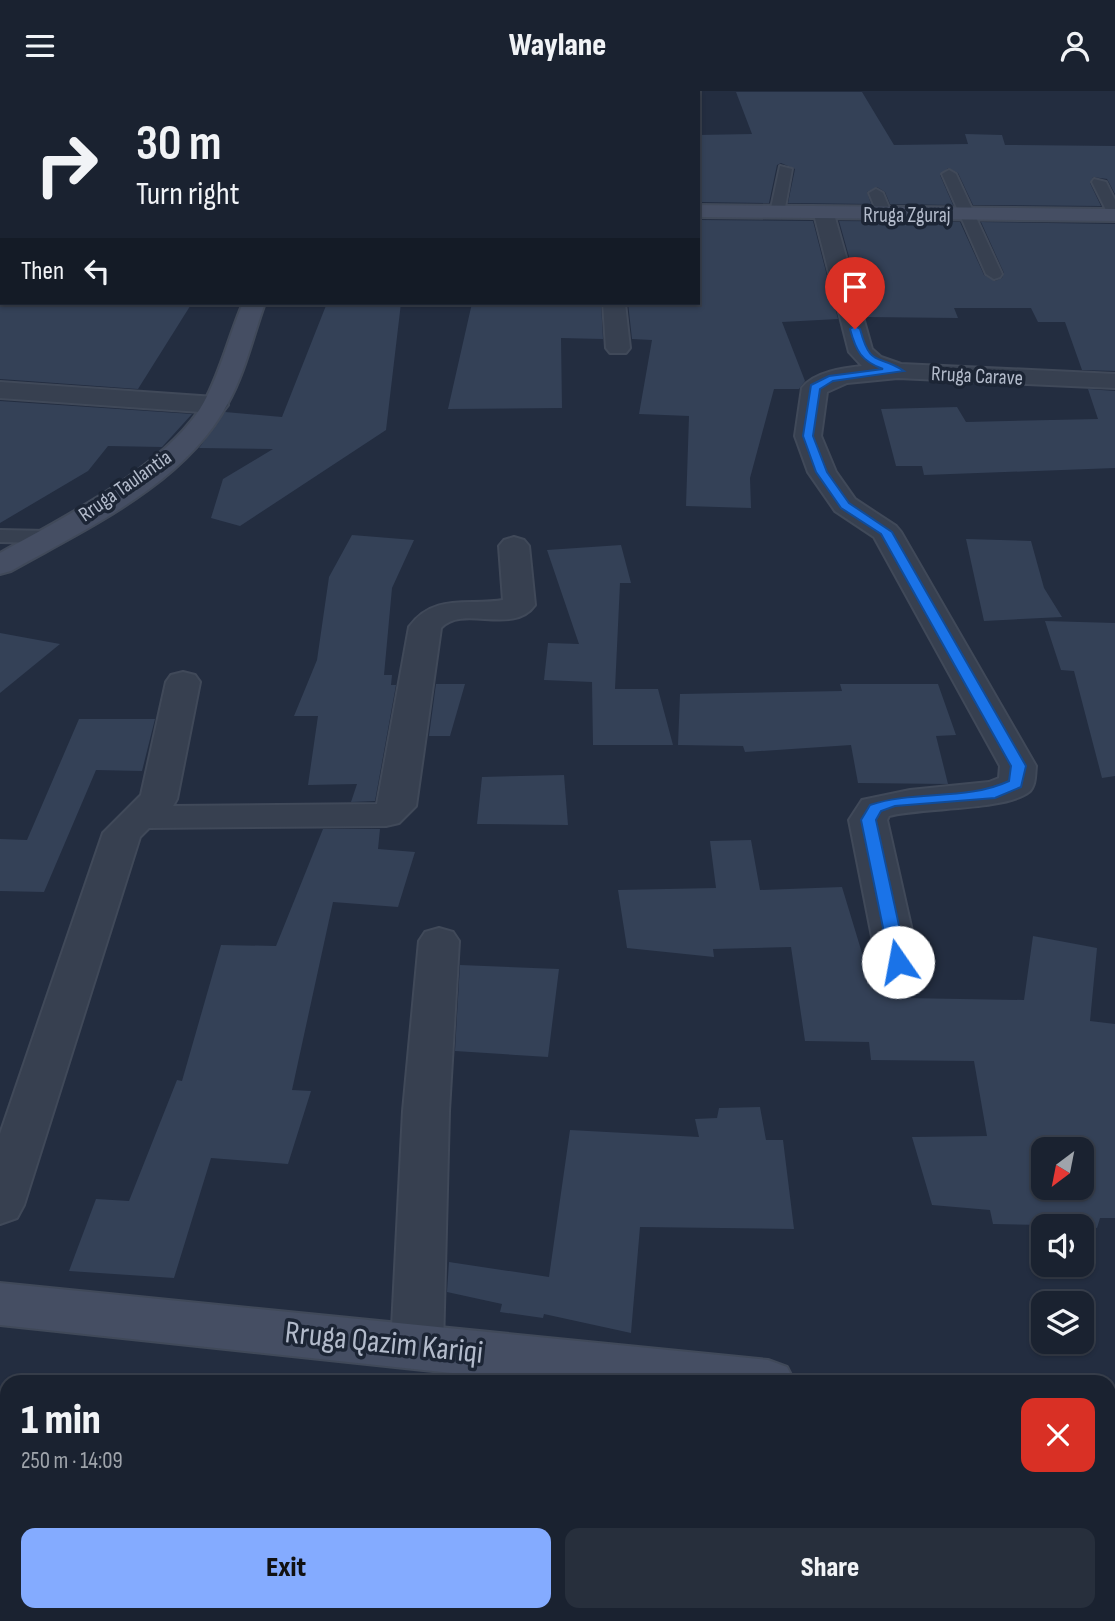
<!DOCTYPE html>
<html lang="en">
<head>
<meta charset="utf-8">
<style>
	:root { --surface:#1a2230; --page:#272f3c; --text:#f1f3f6; --muted:#9fa4ab; --line:#383f4c; --accent:#84abff }
	body { margin:0; font-family:"Sofia Sans Condensed",sans-serif; background:var(--page); color:var(--text); height:100vh; display:flex; flex-direction:column; font-size:26px; white-space:nowrap }
	* { box-sizing:border-box; margin:0 }
	p { font-size:23px; color:var(--muted) }
	.icon { flex:none; width:38px; height:38px; fill:none; stroke:currentColor; stroke-width:2; stroke-linecap:round; stroke-linejoin:round }
	.map { position:relative; flex:1; overflow:hidden }
	.side { position:absolute; left:0px; top:1284px; width:1116px; height:247px; display:flex; flex-direction:column; background:var(--surface); border-radius:21px 21px 0 0; box-shadow:0 2px 5px #0004,0 0 0 2px var(--line) }
	.side>* { flex:none }
	.banner { position:absolute; left:0px; top:0px; width:700px; height:214px; box-shadow:0 2px 5px #0004,0 0 0 2px var(--line); background:#1a2230; color:var(--text); overflow:hidden }
	.needle { width:46px; rotate:212deg }
	.tools { position:absolute; left:1031px; top:1046px; display:grid; gap:14px }
	.tools a { display:grid; place-items:center; width:63px; height:63px; border-radius:14px; background:var(--surface); box-shadow:0 2px 5px #0004,0 0 0 2px var(--line); font-size:35px }
	.pin { position:absolute; display:grid; place-items:center; width:60px; height:60px; color:#fff; margin:-72px -30px; border-radius:50% 50% 50% 0; rotate:-45deg; box-shadow:0 0 7px #0007 }
	.pin .icon { rotate:45deg }
	.me { position:absolute; width:77px; margin:-38px; rotate:348deg; stroke-linejoin:round; filter:drop-shadow(0 0 5px #0008) }
	.turn { display:flex; align-items:center; gap:24px; height:147px; padding:0 21px; font-size:32px }
	.turn .icon { width:91px; height:91px; stroke-width:2.5 }
	.turn b { display:block; font-size:49px; line-height:60px }
	.then { display:flex; align-items:center; height:66px; padding:0 21px; background:#0003; gap:14px; font-size:26px }
	.round { display:grid; place-items:center; flex:none; width:74px; height:74px; border-radius:14px; background:var(--page) }
	.head { display:flex; align-items:center; justify-content:space-between; height:119px; padding:0 21px }
	h1 { font-size:42px; font-weight:800; line-height:52px }
	.action { display:flex; gap:14px; margin-top:auto; padding:14px 21px }
	.action a { flex:1; height:80px; border-radius:14px; background:var(--accent); color:#111; font-size:28px; font-weight:800; line-height:80px; text-align:center }
	.action a+a { background:var(--page); color:var(--text) }
	header { display:flex; justify-content:space-between; align-items:center; height:91px; padding:0 21px; background:var(--surface); font-size:32px; font-weight:800 }
	.map>svg:first-child { display:block }
</style>
</head>
<body>
<header><svg class="icon" aria-label="menu" viewBox="0 0 24 24"><path d="M4 6h16M4 12h16M4 18h16"/></svg>Waylane<svg class="icon" aria-label="person" viewBox="0 0 24 24"><circle cx="12" cy="8" r="4"/><path d="M4 21q1-7 8-7t8 7"/></svg></header>
<div class="map">
<svg width="1115" height="1530" viewBox="0 0 1115 1530">
	<rect width="100%" height="100%" fill="#232d40"/>
	<path fill="#253c41" d="M0 1392 7 1393V1524H572L571 1530H0Z"/>
	<g fill="#344157" fill-rule="evenodd">
		<path d="M736 1H862L894 54 968 53 965 43 1002 44 1005 54 1115 55V103L1107 88 1093 86 1090 92 1101 115 973 114 958 82 948 77 940 84 953 114 890 113 885 101 877 96 867 101 871 113 788 112 795 78 781 72 777 74 769 112 698 111V44L752 43Z"/>
		<path d="M698 129 813 130 838 228 782 231 805 290 799 298H774L750 387 751 417 686 415 689 325 639 323 652 249 632 248 628 212H698Z"/>
		<path d="M839 130 960 131 984 184 995 190 1002 187 1004 182 981 131 1115 133V280L1082 279 1065 231H1038L1031 217H954L958 227 866 226Z"/>
		<path d="M0 212H192L138 298 0 288Z"/>
		<path d="M327 212H401L386 339 240 435 211 427 223 388 273 358 199 357 225 321 282 326Z"/>
		<path d="M472 212H601L603 248 561 247 562 317 448 318Z"/>
		<path d="M1088 298 1115 300V377L924 384 922 375H896L881 318 957 316 966 331 1098 328Z"/>
		<path d="M0 310 192 323 162 356 108 355 88 380 0 432Z"/>
		<path d="M352 444 414 449 392 497 384 584H392L391 594H396L375 710 351 711 357 693 308 694 318 625H294L317 569 329 486Z"/>
		<path d="M966 448 1031 450 1044 497 1062 526 984 530Z"/>
		<path d="M621 454 631 492H620L615 598H658L673 654H593L592 591 544 589 548 552 579 553 547 459Z"/>
		<path d="M1045 530 1115 532V685L1102 687 1074 580 1061 579Z"/>
		<path d="M0 542 60 553 0 602Z"/>
		<path d="M436 593H465L450 645H429Z"/>
		<path d="M840 593H938L956 644 936 645 948 693 858 692 851 654 745 661 743 655 678 654 680 603 842 600Z"/>
		<path d="M79 628H155L142 680 96 679 44 801 0 800V748L27 749Z"/>
		<path d="M564 684 568 734 477 733 482 686Z"/>
		<path d="M323 738H380L378 758 415 761 398 816 333 811 292 999 311 1000 288 1073 211 1067 174 1187 69 1180 96 1108 129 1110 177 989 182 990 221 854 276 855Z"/>
		<path d="M751 749 760 799 842 796 872 895 902 896 904 907 1024 909 1033 845 1097 857 1090 930 1115 933V1127H1100L1097 1137 1043 1130V1134L993 1133 990 1119 932 1114 912 1046 987 1045 974 970 871 969 869 951 805 950 791 856 713 858 714 866 627 857 618 799 716 797 710 750ZM1043 1059H1082V1097H1043Z"/>
		<path d="M460 874 559 878 548 966 455 960Z"/>
		<path d="M760 1016 766 1049H783L794 1138 640 1136 631 1242 544 1223 543 1227 500 1221 502 1213 447 1201 449 1171 549 1186 570 1039 699 1046 695 1028 717 1027 719 1017Z"/>
	</g>
	<g fill="none" stroke-linecap="round" stroke-linejoin="round">
		<defs>
			<g id="lane">
				<path d="M780 75 792 78 784 122 777 126 770 122Z"/>
				<path d="M949 79 956 83 1002 183 1000 186 994 188 986 183 942 83Z"/>
				<path d="M1094 88 1106 91 1115 109V127L1108 123 1092 91Z"/>
				<path d="M876 98 883 102 892 124 890 127H880L878 124 869 102Z"/>
				<path d="M0 439 47 440 58 446 47 452 0 451Z"/>
			</g>
			<g id="street">
				<path d="M824 117 834 123 872 258 881 266 901 273 1115 283V297L898 287 847 292 827 301 821 345 836 381 855 408 896 435 901 441 1036 675C1035 683 1036 695 1029 701 1004 720 922 716 889 725L887 729 919 871 913 881 898 885 883 881 877 871 849 729 862 709 910 699 989 691 999 687 1000 675 874 446 835 420 808 381 795 345 802 297C814 281 844 277 862 275L849 261 814 123Z"/>
				<path d="M603 212H625L630 257 626 262H610L606 257Z"/>
				<path d="M0 291 215 306 224 309 228 314 224 319 215 322 0 307Z"/>
				<path d="M514 446 524 449 529 455 535 514C513 545 463 513 441 537L416 715 399 732 386 735 149 737 140 746 24 1114 17 1127 0 1133V1043L103 742 141 704 166 591 171 584 183 581 195 584 200 591 177 708 173 715 377 713 409 536C433 502 468 515 503 509L499 455 504 449Z"/>
				<path d="M439 837 453 841 459 850 449 1020 443 1256 436 1272 417 1278 398 1272 391 1256 403 1020 419 850 425 841Z"/>
				<path d="M924 1524H984L985 1530H925Z"/>
			</g>
			<g id="secondary">
				<path d="M344 0H360L343 2Z"/>
				<rect x="0" y="102" width="2" height="12"/>
				<path d="M698 114 1115 118V130L698 126Z"/>
				<path d="M243 212H265C253 245 245 282 228 312 185 393 87 437 11 480L0 483V462C62 427 169 374 204 311 221 280 229 244 243 212Z"/>
				<path d="M0 1192 768 1269 787 1276 795 1292H545L0 1234Z"/>
				<path d="M1110 1302 1115 1303V1351L1110 1350Z"/>
			</g>
		</defs>
		<use href="#lane" stroke="#404959" stroke-width="4"/>
		<use href="#street" stroke="#404959" stroke-width="4"/>
		<use href="#secondary" stroke="#404959" stroke-width="4"/>
		<use href="#lane" fill="#374050" fill-rule="evenodd"/>
		<use href="#street" fill="#374050" fill-rule="evenodd"/>
		<use href="#secondary" fill="#454e63" fill-rule="evenodd"/>
	</g>
	<path fill="#1a73e8" stroke="#114b97" stroke-width="2" d="M855 235 860 238C871 278 877 262 904 280L833 290 820 298 813 345 827 381 849 412 892 441 1026 675 1021 696 995 707 895 715 881 720 876 729 907 871 898 877 890 871 861 729 870 714C915 699 966 710 1009 690L1011 675 881 443 841 417 816 381 803 345 811 294 829 285 883 278C861 270 856 260 850 238Z"/>
	<g text-anchor="middle" dominant-baseline="central" stroke-width="7" stroke-linejoin="round" paint-order="stroke">
		<g font-size="21" fill="#b3bbcb" stroke="#1c2535">
			<text x="907" y="124">Rruga Zguraj</text>
			<text transform="translate(977 285) rotate(3)">Rruga Carave</text>
			<text transform="translate(125 395) rotate(-35)">Rruga Taulantia</text>
		</g>
		<g font-size="32" fill="#b3bbcb" stroke="#1c2535">
			<text transform="translate(384 1252) rotate(6)">Rruga Qazim Kariqi</text>
		</g>
	</g>
</svg>
<div class="tools">
<a><svg class="needle" viewBox="-14 -14 28 28"><path d="M0-13l5 13h-10z" fill="#e53935"/><path d="M0 13l5-13h-10z" fill="#9fa4ab"/></svg></a>
<a><svg class="icon" aria-label="sound" viewBox="0 0 24 24"><path d="M4 9h4l5-4v14l-5-4H4zM17 9q2 3 0 6"/></svg></a>
<a><svg class="icon" aria-label="layers" viewBox="0 0 24 24"><path d="M12 4l9 5-9 5-9-5zM3 14l9 5 9-5"/></svg></a>
</div>
<div class="pin" style="left:855px;top:238px;background:#d93025"><svg class="icon" aria-label="arrive" viewBox="0 0 24 24"><path d="M6 21V4h12l-3 4 3 4H6"/></svg></div>
<svg class="me" style="left:898px;top:871px" viewBox="-20 -20 40 40"><circle r="19" fill="#fff"/><path d="M0-13L10 11 0 6-10 11z" fill="#1a73e8"/></svg>
<div class="banner">
<div class="turn"><svg class="icon" aria-label="right" viewBox="0 0 24 24"><path d="M7 20v-9h11M14 6l5 5-5 5"/></svg><div><b>30 m</b>Turn right</div></div>
<div class="then">Then<svg class="icon" aria-label="left" viewBox="0 0 24 24"><path d="M17 20v-9H6M10 6l-5 5 5 5"/></svg></div>
</div>
<section class="side">
<div class="head"><div><h1>1 min</h1><p>250 m · 14:09</p></div><a class="round" style="background:#d93025;color:#fff"><svg class="icon" aria-label="close" viewBox="0 0 24 24"><path d="M6 6l12 12M18 6L6 18"/></svg></a></div>
<div class="action"><a>Exit</a><a>Share</a></div>
</section>
</div>
</body>
</html>
